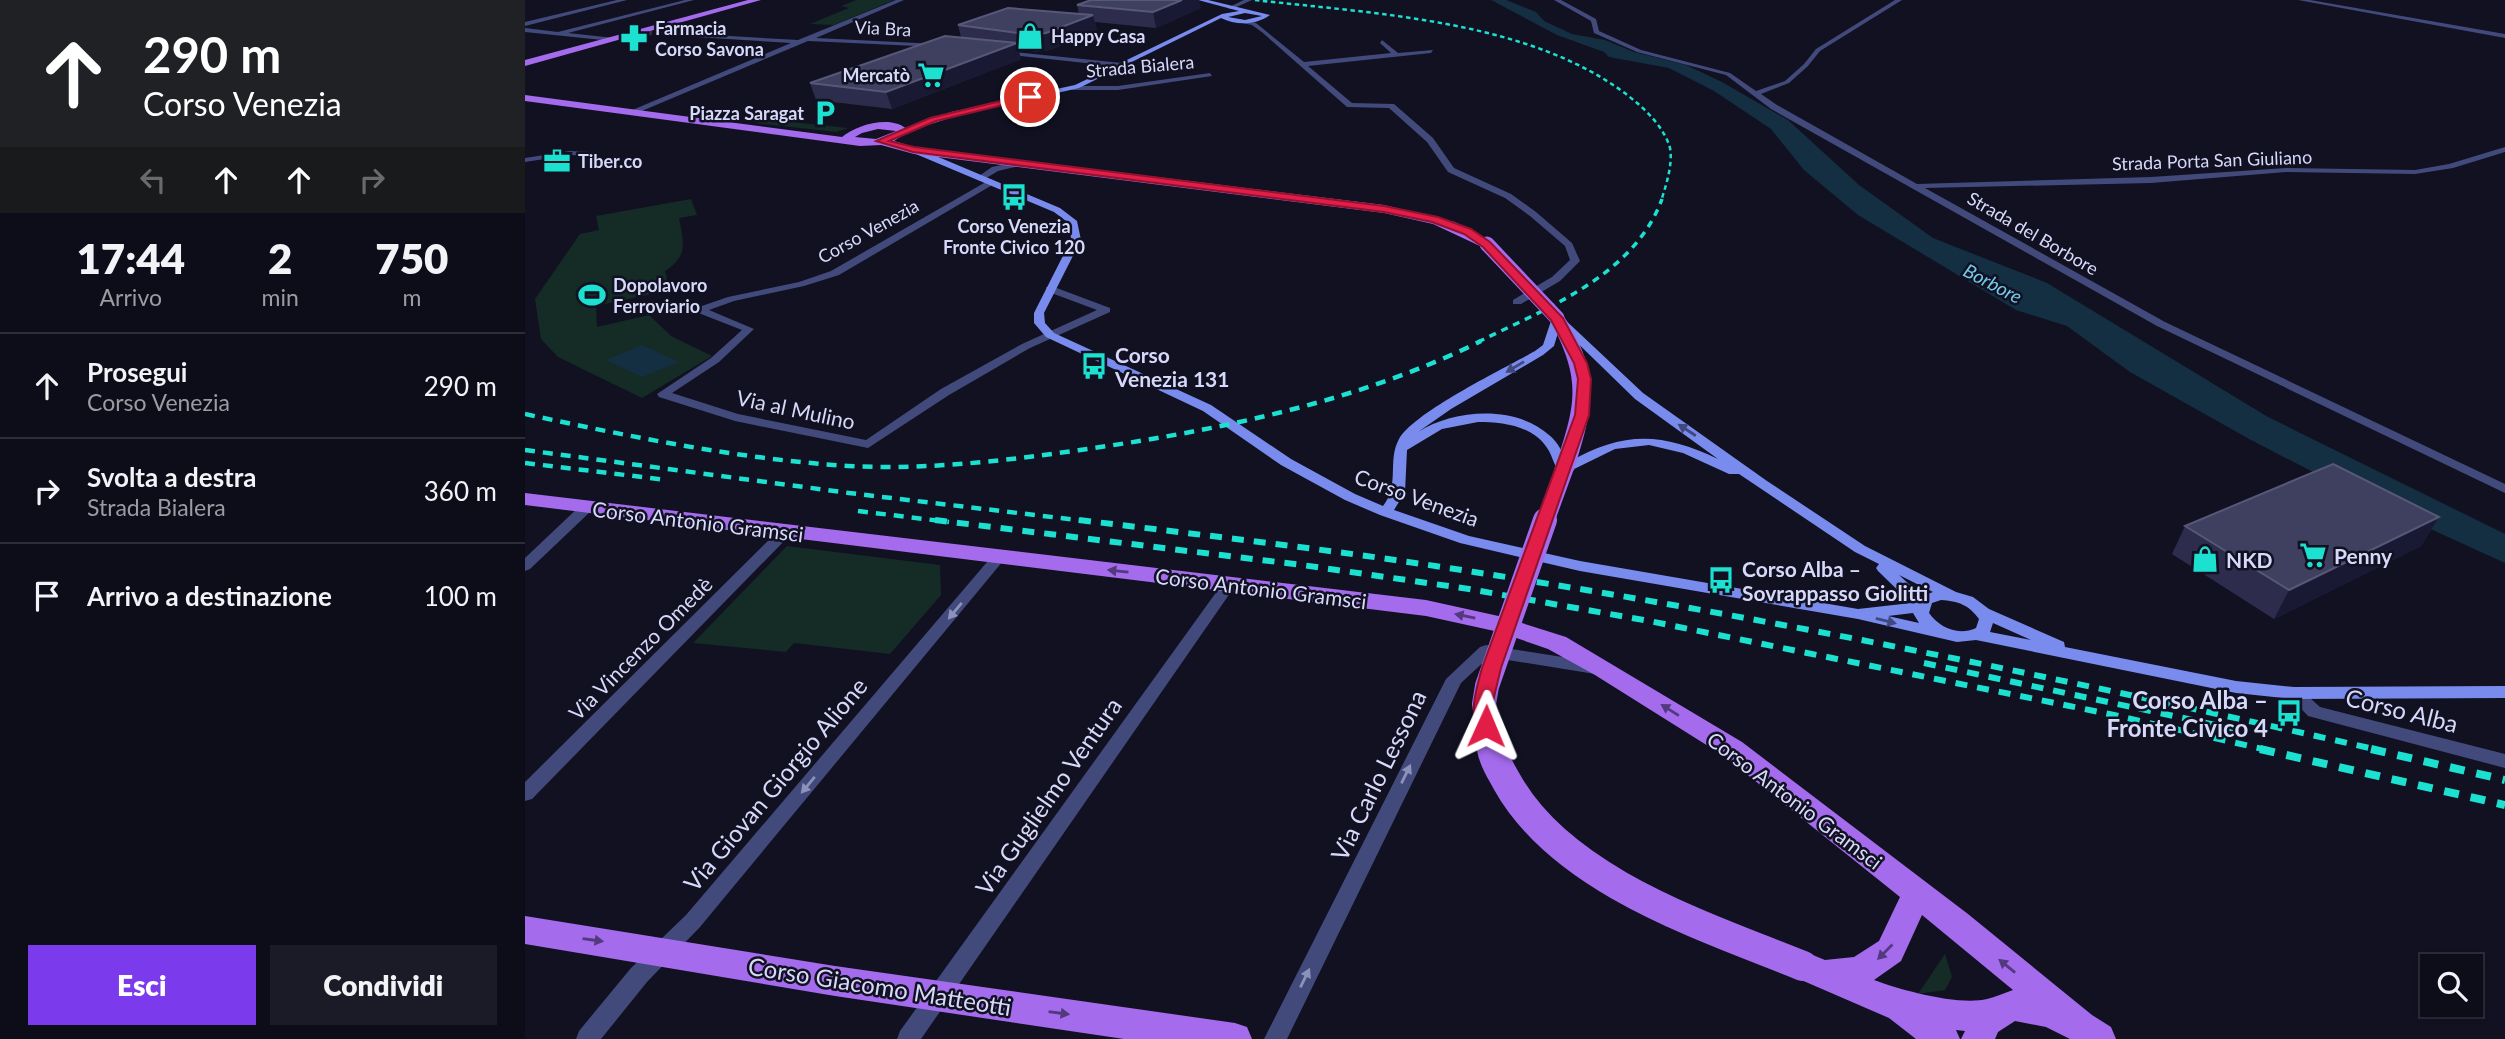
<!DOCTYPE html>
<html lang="it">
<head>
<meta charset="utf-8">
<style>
	:root { --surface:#0d0d1a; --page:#1b1b27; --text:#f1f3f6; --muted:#9a9ca2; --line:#2d2d39; --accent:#7c3aed }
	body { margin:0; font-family:Lato,sans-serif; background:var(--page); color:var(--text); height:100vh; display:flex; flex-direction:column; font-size:26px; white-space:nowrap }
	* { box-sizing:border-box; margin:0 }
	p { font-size:23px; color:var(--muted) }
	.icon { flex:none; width:38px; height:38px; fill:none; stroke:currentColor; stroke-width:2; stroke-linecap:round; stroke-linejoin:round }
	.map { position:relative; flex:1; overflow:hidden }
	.panel { display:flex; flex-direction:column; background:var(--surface); width:525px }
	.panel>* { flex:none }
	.banner { background:#202124; color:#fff; overflow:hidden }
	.fabs { position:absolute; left:1895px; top:954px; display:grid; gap:14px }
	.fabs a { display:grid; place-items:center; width:63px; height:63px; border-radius:0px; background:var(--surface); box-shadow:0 2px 5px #0004,0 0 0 2px var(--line); font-size:35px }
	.pin { position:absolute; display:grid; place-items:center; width:60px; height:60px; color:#fff; margin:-30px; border:4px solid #fff; border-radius:50%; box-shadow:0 2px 7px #0007 }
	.me { position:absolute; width:77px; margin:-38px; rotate:1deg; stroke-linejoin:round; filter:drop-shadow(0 0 5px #0008) }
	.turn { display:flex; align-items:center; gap:24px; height:147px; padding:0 28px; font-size:32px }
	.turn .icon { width:91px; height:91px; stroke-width:2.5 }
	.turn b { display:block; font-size:49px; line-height:60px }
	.lanes { display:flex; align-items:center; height:66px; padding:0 28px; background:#0003; justify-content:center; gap:35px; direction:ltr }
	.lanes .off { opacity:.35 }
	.eta { display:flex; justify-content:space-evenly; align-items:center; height:119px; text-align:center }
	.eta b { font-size:42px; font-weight:800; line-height:49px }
	.cta { display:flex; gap:14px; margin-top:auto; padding:14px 28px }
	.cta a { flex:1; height:80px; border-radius:0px; background:var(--accent); color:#fff; font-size:28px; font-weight:800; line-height:80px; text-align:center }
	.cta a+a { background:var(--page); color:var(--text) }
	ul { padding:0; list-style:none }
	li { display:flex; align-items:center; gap:21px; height:105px; padding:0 28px; border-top:2px solid var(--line) }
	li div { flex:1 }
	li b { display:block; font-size:26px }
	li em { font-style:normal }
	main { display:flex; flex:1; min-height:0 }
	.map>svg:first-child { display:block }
</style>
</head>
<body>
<main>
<section class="panel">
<div class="banner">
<div class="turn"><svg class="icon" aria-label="ahead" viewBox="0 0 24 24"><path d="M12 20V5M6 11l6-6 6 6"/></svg><div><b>290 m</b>Corso Venezia</div></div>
<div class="lanes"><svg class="icon off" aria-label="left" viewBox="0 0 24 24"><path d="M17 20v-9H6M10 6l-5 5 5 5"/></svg><svg class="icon" aria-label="ahead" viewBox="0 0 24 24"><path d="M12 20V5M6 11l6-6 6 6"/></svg><svg class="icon" aria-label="ahead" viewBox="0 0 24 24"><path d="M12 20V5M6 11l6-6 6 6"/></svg><svg class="icon off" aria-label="right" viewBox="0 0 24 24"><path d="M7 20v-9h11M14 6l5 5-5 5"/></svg></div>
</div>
<div class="eta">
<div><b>17:44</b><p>Arrivo</p></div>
<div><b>2</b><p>min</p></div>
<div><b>750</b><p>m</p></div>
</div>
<ul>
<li><svg class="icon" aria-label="ahead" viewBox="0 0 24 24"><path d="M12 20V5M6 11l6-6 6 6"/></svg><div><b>Prosegui</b><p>Corso Venezia</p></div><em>290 m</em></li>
<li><svg class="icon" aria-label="right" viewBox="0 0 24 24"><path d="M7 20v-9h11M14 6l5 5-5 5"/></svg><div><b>Svolta a destra</b><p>Strada Bialera</p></div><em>360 m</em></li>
<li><svg class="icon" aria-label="arrive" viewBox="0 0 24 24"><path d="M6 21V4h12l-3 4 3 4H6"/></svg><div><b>Arrivo a destinazione</b></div><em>100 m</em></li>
</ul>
<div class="cta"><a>Esci</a><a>Condividi</a></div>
</section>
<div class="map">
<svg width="1980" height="1039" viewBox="0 0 1980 1039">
	<rect width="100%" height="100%" fill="#112"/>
	<g fill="#142b26">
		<path d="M331 0H369L309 25 285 24 324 8 316 6Z"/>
		<path d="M255 115 252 119 257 121 323 128 311 132 231 123Z"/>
		<path d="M166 199 172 215 154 218C159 243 163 256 140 271L145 290 71 306 72 327 124 315 146 336 187 356 117 398 33 357 16 339 10 299 55 234 74 230 71 216Z"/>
		<path d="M262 546 415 565 416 595 365 654 269 643 261 652 168 643Z"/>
		<path d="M1420 954 1427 977 1420 990 1393 994Z"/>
	</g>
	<g fill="#142f42">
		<path d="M966 0H981L1011 12 1019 21 1047 34 1080 40 1109 52 1161 65 1197 82 1263 120 1334 185 1408 238 1522 283 1743 417 1980 534V563L1842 500 1726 440 1605 372 1542 326 1491 310 1333 215 1279 170 1246 129 1189 91 1144 68 1084 57 1079 52 1032 35Z"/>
		<path d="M117 345 154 362 117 377 81 360Z"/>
	</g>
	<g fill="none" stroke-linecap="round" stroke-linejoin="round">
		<path stroke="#2f2f42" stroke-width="6" stroke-dasharray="6 2.5" stroke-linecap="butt" d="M121 32 138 33"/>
		<g fill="#414a7b" fill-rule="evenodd">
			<path d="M92 0H102L0 26V22Z"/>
			<path d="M160 0H169L43 33 89 38 87 41 0 32V28L33 32Z"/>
			<path d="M371 0H379L291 38 412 44 414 47 283 41 112 113 105 111 266 43 138 35 136 32 273 40Z"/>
			<path d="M719 0H727L707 9 702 8Z"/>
			<path d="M1029 0H1036L1071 19 1074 31 1116 50 1205 73 1231 91 1260 81 1279 64 1291 49 1370 0H1377L1295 51 1283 66 1264 83 1236 94 1252 105 1392 184 1626 177 1761 168 1890 170 1924 164 1980 147V152L1928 168 1890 174 1761 172 1626 183 1400 188 1640 322 1980 484V493L1632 326 1246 109 1201 75 1112 52 1069 33 1066 21Z"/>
			<path d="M1773 0H1785L1980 34V38Z"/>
			<path d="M714 19 731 23 779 62 866 53 855 43 857 40 873 53 908 50 906 53 783 66 827 103 869 104 908 138 929 168 986 194 1011 212 1047 243 1055 261 1035 281 996 304H988V300L1027 277 1045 260 1040 246 1005 216 980 198 923 172 902 142 864 108 822 107 738 33 727 25 712 22Z"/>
			<path d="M478 51 597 63 600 65 597 67 476 54Z"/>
			<path d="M685 73 687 76 593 90H547L544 88 547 86H593Z"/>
			<path d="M45 151 66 152 70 154 66 156 45 155 0 162V158Z"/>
			<path d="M495 161H498V165L473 171 458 180 451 178 467 167Z"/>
			<path d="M466 179 470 182 469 184 314 275 279 286 209 301 184 310 229 329 194 362 147 393 213 414 341 440 416 389 497 344 572 310 521 291V287H529L585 308V312L505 348 424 395 343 448 210 421 134 397 132 394 186 358 217 330 171 312V308L203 297 274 282 306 271Z"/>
			<path d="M61 504 68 508 66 511 5 569 0 571V558L56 505Z"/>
			<path d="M260 528 267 532 265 535 7 799 0 801V782L255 529Z"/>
			<path d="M473 553 478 555 480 558 478 561 175 927 122 982 76 1039H51L54 1031 106 968 161 915 468 555Z"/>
			<path d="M705 578 710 580 713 583 710 586 396 1039H372L375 1031 700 580Z"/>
			<path d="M961 645 1070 662 1076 664 1078 668 1076 672 1070 674 964 657 936 683 762 1039H739L921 679 955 647Z"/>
			<path d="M1769 687 1775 689 1795 707 1980 754V768L1783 716 1761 693 1763 689Z"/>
		</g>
		<g fill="#798cee" fill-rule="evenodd">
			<path d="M673 0H683L745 15C731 25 712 26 696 18L554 88 431 116 378 133 374 131 426 112 550 85 697 14 714 11ZM720 13 737 16 720 20 703 17Z"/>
			<path d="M386 148H392L535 208 552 221 556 240 519 313 520 323 529 333 686 405 766 459 830 494 858 506C875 485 862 461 874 439 889 412 980 368 1010 351L1018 345 1027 318 1032 315 1036 316 1118 393 1242 481 1340 546 1431 592 1448 597 1464 609 1539 642 1540 647 1711 681 1769 687 1980 686V698L1769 699 1711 693 1451 640 1432 642 1333 619 1055 571 935 543 855 515 820 500 756 465 678 411 521 337 509 323V313L546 240 545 224 529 212 386 152ZM1035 326 1110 399 1193 459C1136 432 1098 431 1042 463 1038 453 1033 442 1024 435 990 405 930 409 893 432L926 409 1018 355 1029 346ZM953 422C979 422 1010 426 1024 451 1029 460 1030 471 1039 474L1090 449 1124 445 1158 453 1204 474H1214L1330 552 1354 564 1351 568 1353 571 1386 603 1333 609 1055 561 944 536 869 510 880 492 882 450 917 429ZM1374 575 1408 592 1397 596ZM1416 600C1433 601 1444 605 1454 619L1451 628C1433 636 1415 628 1404 613L1407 603ZM1388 613 1394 623 1363 616ZM1468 623 1506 640 1465 632Z"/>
		</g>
		<g fill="#a46bed" fill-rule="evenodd">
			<path d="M223 0H236L0 66V60Z"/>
			<path d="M0 95 317 137C333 124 368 114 384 131L369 141 389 147 859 205 930 222 969 244 967 247H957L908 224 859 213 389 154 356 145 335 146 0 101ZM353 129 371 131 351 139 330 137 337 133Z"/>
			<path d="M1032 313 1038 315C1077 375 1069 405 1049 470L1046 474H1032L1029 470C1051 404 1058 382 1024 318Z"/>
			<path d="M0 493 901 600 978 617 1041 637 1217 742 1443 914 1567 1015 1586 1027 1591 1039H1545L1521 1027 1490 1021 1473 1032 1470 1039H1436L1440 1031 1431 1030 1435 1039H1391L1364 1018 1267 976 1262 966 1267 956 1278 951 1300 960 1329 957 1354 941 1375 897 1199 756 1070 675 1023 649 974 632 901 616 0 505ZM1397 915 1488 990C1479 993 1470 997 1462 999 1434 1006 1375 990 1349 980L1376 961Z"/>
			<path d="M0 916 310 966 710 1023 722 1027 727 1039H599L310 996 0 944Z"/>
		</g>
		<path stroke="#1ce0d0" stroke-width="2.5" stroke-dasharray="4.5 3.5" stroke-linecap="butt" d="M730 0C851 14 1013 20 1111 102 1125 114 1140 130 1145 148 1148 164 1141 186 1136 201"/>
		<path stroke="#1ce0d0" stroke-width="3.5" stroke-dasharray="7 6" stroke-linecap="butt" d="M953 342C1020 309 1109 276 1137 199"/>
		<g stroke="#1ce0d0" stroke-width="4.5" stroke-dasharray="10 8" stroke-linecap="butt">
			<path d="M0 414C107 437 214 459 323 466 401 470 478 461 555 450 690 431 833 402 956 341"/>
			<path d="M0 450 324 493 569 522"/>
			<path d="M0 463 142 480"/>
			<path d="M333 511 424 522"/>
		</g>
		<g stroke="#1ce0d0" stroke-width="6" stroke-dasharray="12 10" stroke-linecap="butt">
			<path d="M410 520 777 565 944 589 1124 621 1589 715 1742 750"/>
			<path d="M554 520C686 536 818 551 949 572 1253 619 1554 682 1853 750"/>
			<path d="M1399 663 1710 729"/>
		</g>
		<g stroke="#1ce0d0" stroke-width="8" stroke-dasharray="15 12" stroke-linecap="butt">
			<path d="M1735 749 1980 805"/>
			<path d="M1846 749 1980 780"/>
		</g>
		<path stroke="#a46bed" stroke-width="15" d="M962 244 1032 318"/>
		<path stroke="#a46bed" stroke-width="18" d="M1020 522 1039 470"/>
		<path stroke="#a46bed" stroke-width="24" d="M967 750 959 704 962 686 1020 520"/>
		<path stroke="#a46bed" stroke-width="30" d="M967 749C969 761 976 771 982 782 1037 881 1179 926 1278 966"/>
	</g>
	<g fill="#2d2c4d">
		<path d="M552 5 676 8 631 28 570 22 572 31 525 50 512 52 493 49 496 59 367 109 291 100 285 83 436 37 433 25 554 14Z"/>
		<path d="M1914 517 1896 546 1749 619 1647 554 1660 526Z"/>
	</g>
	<g fill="#1a1934">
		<path d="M657 0H674L676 8 631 28 628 12Z"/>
		<path d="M568 15 572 31 525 50 512 52 508 35Z"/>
		<path d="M492 43 496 59 367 109 361 92Z"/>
		<path d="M1914 517 1896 546 1749 619 1764 590Z"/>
	</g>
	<g fill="#3f3f60" stroke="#575778" stroke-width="2">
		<path d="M566 0H657L628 12 552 5Z"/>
		<path d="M483 8 568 15 521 33 508 35 433 25Z"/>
		<path d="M420 36 492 43 361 92 285 83Z"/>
		<path d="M1808 464 1914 517 1764 590 1660 526Z"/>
	</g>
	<defs><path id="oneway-solid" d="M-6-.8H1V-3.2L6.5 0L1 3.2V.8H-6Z" transform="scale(1.75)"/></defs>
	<g fill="#40487e">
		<use href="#oneway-solid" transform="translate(990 367) rotate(149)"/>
		<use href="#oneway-solid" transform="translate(1162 430) rotate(-147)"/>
		<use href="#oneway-solid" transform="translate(1361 621) rotate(14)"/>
	</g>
	<g fill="#53397d">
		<use href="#oneway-solid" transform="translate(593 571) rotate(-174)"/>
		<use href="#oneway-solid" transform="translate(940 616) rotate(-168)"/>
		<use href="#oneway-solid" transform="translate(1145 710) rotate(-148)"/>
		<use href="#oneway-solid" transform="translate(68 940) rotate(8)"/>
		<use href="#oneway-solid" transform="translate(1360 952) rotate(135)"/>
		<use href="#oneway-solid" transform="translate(1482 966) rotate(-141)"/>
		<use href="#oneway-solid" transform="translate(534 1013) rotate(8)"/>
	</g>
	<g fill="#8c92ba">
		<use href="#oneway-solid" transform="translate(430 611) rotate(130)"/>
		<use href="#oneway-solid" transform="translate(881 774) rotate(-64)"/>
		<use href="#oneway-solid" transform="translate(283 785) rotate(130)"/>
		<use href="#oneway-solid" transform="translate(780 978) rotate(-64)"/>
	</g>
	<path fill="#e11d48" stroke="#92132f" stroke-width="2" d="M505 94 508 98 411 121 364 141 389 147 859 206 913 217 946 229 965 242 1038 318 1062 363 1066 379 1064 415 976 668 968 701 970 726 968 732 961 734 954 732C943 713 952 687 957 668L1050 415 1053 379 1049 363 1026 320 958 247 939 234 907 222 859 212 388 152 351 141 405 118Z"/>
	<defs>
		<symbol id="shop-bare" viewBox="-9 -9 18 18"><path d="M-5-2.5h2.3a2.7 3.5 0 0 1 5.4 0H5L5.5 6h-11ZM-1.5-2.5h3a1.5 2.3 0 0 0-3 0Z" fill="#1ce0d0" stroke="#112" stroke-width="2.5" paint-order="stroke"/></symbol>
		<symbol id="pharmacy-bare" viewBox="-9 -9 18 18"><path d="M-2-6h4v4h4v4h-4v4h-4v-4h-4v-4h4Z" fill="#1ce0d0" stroke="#112" stroke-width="2.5" paint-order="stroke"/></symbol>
		<symbol id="supermarket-bare" viewBox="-9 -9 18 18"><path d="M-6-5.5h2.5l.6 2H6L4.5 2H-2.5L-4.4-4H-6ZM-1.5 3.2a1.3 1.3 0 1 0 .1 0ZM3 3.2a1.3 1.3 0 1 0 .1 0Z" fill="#1ce0d0" stroke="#112" stroke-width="2.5" paint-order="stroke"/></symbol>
		<symbol id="parking-bare" viewBox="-9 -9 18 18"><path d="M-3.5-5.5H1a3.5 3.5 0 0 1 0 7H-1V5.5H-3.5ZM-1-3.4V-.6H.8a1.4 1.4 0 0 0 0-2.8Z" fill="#1ce0d0" stroke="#112" stroke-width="2.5" paint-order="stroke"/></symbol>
		<symbol id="office-bare" viewBox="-9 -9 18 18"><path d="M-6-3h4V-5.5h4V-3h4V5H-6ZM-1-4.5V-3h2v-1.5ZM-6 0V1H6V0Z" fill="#1ce0d0" stroke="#112" stroke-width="2.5" paint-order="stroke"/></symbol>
		<symbol id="bus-bare" viewBox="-9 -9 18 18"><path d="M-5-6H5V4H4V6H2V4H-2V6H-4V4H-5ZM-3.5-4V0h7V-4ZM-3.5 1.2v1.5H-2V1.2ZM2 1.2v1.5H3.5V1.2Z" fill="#1ce0d0" stroke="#112" stroke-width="2.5" paint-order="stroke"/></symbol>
		<symbol id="stadium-bare" viewBox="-9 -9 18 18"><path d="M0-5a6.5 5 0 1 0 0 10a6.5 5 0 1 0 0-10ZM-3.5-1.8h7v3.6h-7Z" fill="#1ce0d0" stroke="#112" stroke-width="2.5" paint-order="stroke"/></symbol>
	</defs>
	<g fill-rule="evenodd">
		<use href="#shop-bare" x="486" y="17" width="38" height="38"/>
		<use href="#pharmacy-bare" x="90" y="19" width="38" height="38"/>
		<use href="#supermarket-bare" x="387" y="56" width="38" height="38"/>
		<use href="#parking-bare" x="281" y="94" width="38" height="38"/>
		<use href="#office-bare" x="13" y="142" width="38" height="38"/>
		<use href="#bus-bare" x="470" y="178" width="38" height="38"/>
		<use href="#stadium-bare" x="48" y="276" width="38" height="38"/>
		<use href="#bus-bare" x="550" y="347" width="38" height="38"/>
		<use href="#supermarket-bare" x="1769" y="536" width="38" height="38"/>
		<use href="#shop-bare" x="1661" y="540" width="38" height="38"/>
		<use href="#bus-bare" x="1177" y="561" width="38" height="38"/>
		<use href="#bus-bare" x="1745" y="694" width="38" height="38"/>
	</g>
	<g text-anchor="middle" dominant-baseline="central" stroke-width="5" stroke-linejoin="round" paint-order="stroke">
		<g font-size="18" font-weight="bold" fill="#d6d9fa" stroke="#112" text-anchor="start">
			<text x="130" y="28">Farmacia<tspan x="130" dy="21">Corso Savona</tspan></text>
			<text x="526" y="36">Happy Casa</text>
			<text x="385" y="75" text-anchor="end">Mercatò</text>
			<text x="279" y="113" text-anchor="end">Piazza Saragat</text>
			<text x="53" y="161">Tiber.co</text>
			<text x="489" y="226" text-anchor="middle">Corso Venezia<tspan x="489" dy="21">Fronte Civico 120</tspan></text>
			<text x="88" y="285">Dopolavoro<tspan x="88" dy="21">Ferroviario</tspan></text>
		</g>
		<g font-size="18" fill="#d6d9fa" stroke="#112">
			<text transform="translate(358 28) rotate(3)">Via Bra</text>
			<text transform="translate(615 66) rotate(-5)">Strada Bialera</text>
			<text transform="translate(1687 160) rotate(-2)">Strada Porta San Giuliano</text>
			<text transform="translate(343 231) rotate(-29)">Corso Venezia</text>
			<text transform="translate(1508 233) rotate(30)">Strada del Borbore</text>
		</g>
		<g font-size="19" font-style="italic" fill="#71cbed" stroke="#112">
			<text transform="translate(1468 283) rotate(28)">Borbore</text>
		</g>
		<g font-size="21" font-weight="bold" fill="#d6d9fa" stroke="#112" text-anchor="start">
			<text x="590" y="354">Corso<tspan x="590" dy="24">Venezia 131</tspan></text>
			<text x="1809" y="555">Penny</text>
			<text x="1701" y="559">NKD</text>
			<text x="1217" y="568">Corso Alba –<tspan x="1217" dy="24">Sovrappasso Giolitti</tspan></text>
		</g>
		<g font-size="21" fill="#d6d9fa" stroke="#112">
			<text transform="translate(271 409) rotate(12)">Via al Mulino</text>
			<text transform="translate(892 497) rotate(20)">Corso Venezia</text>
			<text transform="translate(173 521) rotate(7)">Corso Antonio Gramsci</text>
			<text transform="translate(736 588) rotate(7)">Corso Antonio Gramsci</text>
			<text transform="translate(115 648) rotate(-45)">Via Vincenzo Omedè</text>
			<text transform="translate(1270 800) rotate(37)">Corso Antonio Gramsci</text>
		</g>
		<g font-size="24" font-weight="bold" fill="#d6d9fa" stroke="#112" text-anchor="end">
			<text x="1743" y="699">Corso Alba –<tspan x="1743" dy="28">Fronte Civico 4</tspan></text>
		</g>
		<g font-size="24" fill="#d6d9fa" stroke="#112">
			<text transform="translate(1877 710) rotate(14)">Corso Alba</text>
			<text transform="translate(853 775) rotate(-64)">Via Carlo Lessona</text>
			<text transform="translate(250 784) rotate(-50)">Via Giovan Giorgio Alione</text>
			<text transform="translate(523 796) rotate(-55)">Via Guglielmo Ventura</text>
			<text transform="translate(355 986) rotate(9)">Corso Giacomo Matteotti</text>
		</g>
	</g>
</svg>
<div class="fabs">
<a><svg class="icon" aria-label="search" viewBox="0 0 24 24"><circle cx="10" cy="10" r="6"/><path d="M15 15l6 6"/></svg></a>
</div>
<div class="pin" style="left:505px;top:97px;background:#d93025"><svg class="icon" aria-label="arrive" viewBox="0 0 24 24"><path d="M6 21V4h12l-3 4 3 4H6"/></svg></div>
<svg class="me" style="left:961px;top:726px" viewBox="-20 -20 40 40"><path d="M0-17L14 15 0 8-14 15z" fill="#e11d48" stroke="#fff" stroke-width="4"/></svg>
</div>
</main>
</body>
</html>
